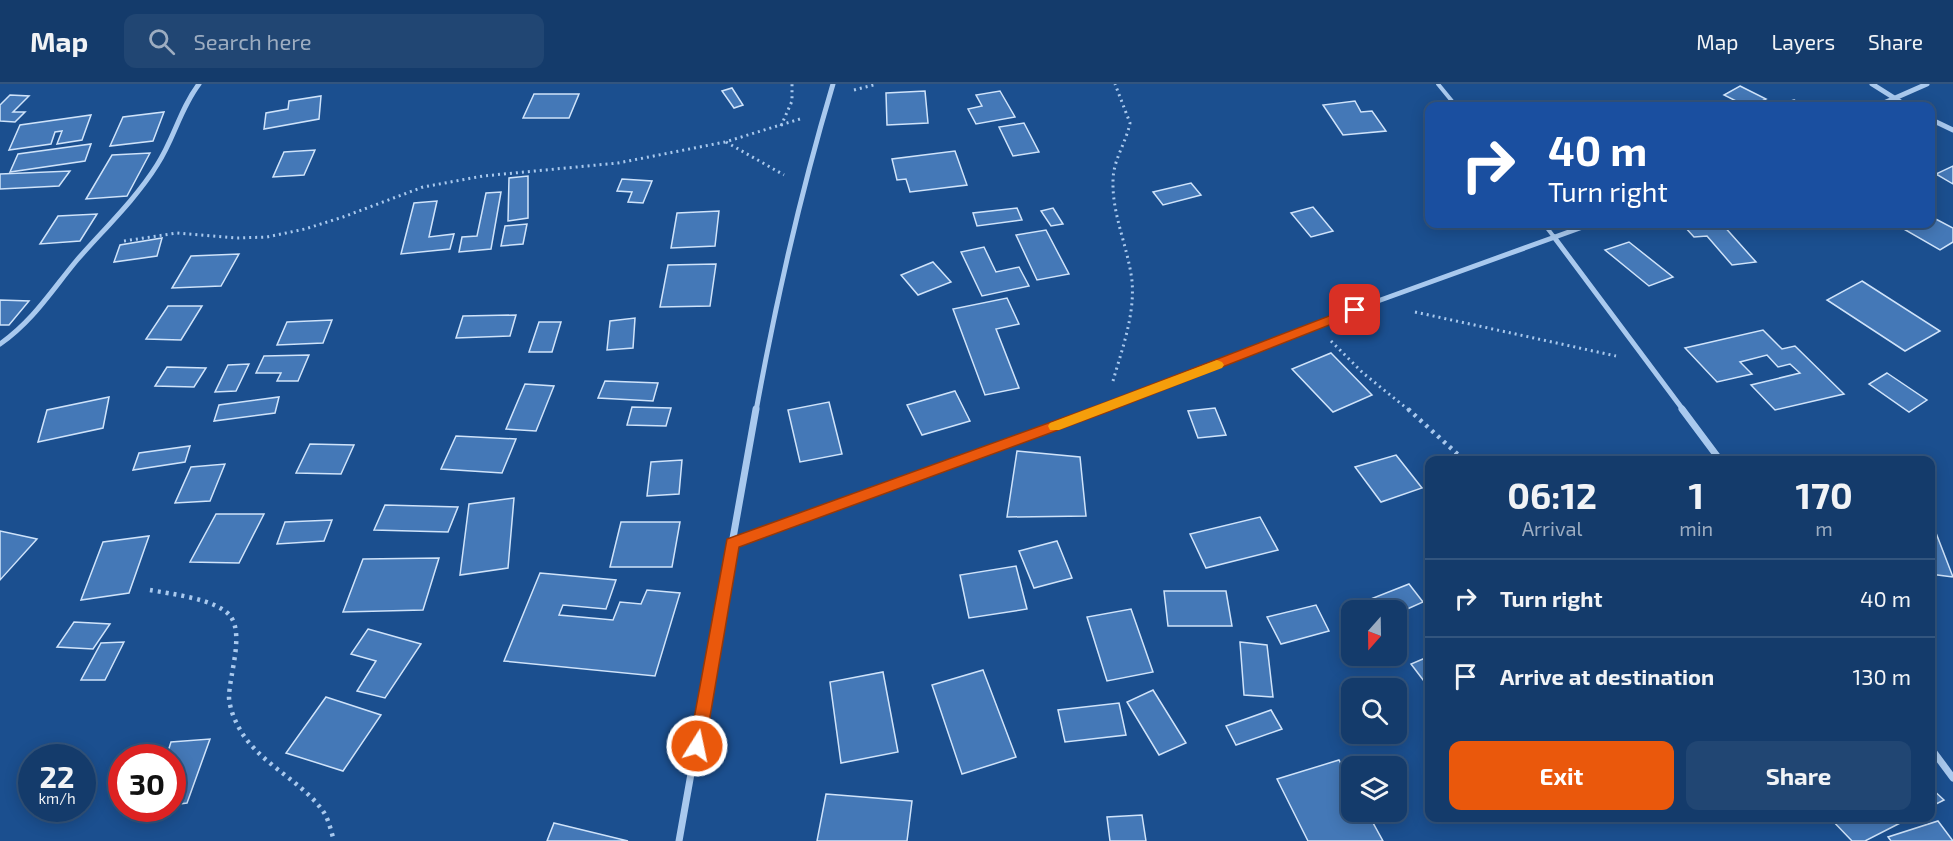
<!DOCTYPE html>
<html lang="en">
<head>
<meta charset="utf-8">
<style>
	:root { --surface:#143b6b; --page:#214673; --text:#f1f3f6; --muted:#9dadc1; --line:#33557e; --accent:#ea580c }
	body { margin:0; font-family:"Exo 2",sans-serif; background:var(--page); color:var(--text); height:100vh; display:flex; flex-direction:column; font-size:22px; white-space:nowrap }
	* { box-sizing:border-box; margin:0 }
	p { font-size:20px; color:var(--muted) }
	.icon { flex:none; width:33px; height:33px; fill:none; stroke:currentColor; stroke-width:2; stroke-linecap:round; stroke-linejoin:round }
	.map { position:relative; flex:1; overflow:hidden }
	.drawer { position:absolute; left:1425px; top:372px; width:510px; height:366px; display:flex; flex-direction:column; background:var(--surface); border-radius:12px; box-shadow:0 3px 15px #0003,0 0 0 2px var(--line) }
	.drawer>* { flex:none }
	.banner { position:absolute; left:1425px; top:18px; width:510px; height:126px; border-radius:12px; box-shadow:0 3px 15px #0003,0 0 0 2px var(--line); background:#1a4fa0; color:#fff; overflow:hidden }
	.needle { width:39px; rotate:200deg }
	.buttons { position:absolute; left:1341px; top:516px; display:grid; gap:12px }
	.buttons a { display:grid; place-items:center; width:66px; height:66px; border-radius:12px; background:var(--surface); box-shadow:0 3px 15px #0003,0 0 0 2px var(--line); font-size:30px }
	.speed { position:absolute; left:18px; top:660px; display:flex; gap:12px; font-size:30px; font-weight:700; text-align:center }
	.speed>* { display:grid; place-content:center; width:78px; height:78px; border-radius:50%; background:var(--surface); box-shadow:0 3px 15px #0003,0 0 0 2px var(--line); line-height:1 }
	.speed small { font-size:15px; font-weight:400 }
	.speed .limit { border:9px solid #d22; background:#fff; color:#111 }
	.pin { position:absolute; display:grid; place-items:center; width:51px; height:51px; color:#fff; margin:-26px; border-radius:12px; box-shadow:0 3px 9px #0006 }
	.me { position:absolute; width:66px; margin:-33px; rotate:10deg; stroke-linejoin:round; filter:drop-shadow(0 0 4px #0008) }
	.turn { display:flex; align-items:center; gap:21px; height:126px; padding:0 24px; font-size:27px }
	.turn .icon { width:78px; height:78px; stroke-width:2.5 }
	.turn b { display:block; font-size:42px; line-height:51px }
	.eta { display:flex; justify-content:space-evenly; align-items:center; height:102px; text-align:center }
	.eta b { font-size:36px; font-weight:700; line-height:42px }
	.action { display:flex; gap:12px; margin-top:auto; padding:12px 24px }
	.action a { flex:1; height:69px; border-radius:12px; background:var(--accent); color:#fff; font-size:24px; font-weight:700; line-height:69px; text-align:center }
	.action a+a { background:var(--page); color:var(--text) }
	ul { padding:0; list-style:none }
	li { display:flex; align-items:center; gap:18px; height:78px; padding:0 24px; border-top:2px solid var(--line) }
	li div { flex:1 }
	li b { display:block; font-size:22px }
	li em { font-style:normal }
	header { display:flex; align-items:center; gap:36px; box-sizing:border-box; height:84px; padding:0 30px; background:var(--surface); border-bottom:2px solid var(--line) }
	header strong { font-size:28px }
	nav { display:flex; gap:33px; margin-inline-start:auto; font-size:21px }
	.search { width:420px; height:54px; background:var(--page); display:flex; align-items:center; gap:15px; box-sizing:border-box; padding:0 21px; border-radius:12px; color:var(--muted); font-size:22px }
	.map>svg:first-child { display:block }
</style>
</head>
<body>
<header>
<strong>Map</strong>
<div class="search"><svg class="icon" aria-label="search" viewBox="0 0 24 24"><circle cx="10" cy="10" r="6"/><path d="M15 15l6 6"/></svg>Search here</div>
<nav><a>Map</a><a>Layers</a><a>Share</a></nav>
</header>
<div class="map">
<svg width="1953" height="757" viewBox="0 0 1953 757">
	<rect width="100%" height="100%" fill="#1b4f8f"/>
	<g fill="#4478b7" stroke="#cfe3fa" stroke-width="1.5">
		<path d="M1740 2 1766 15 1752 22H1746L1724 11Z"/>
		<path d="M732 4 743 21 734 24 722 7Z"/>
		<path d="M925 7 928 39 887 41 886 9Z"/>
		<path d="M1000 7 1015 33 976 40 968 25 982 22 976 11Z"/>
		<path d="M534 10H579L569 34H523Z"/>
		<path d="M10 11 29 12 13 28H25L15 38 0 37V21Z"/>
		<path d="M321 12 319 35 264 45 266 29 288 25 289 17Z"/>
		<path d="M1794 16 1804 22H1773Z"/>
		<path d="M1355 17 1361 28 1372 27 1386 47 1343 51 1323 21Z"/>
		<path d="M164 28 153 57 110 62 123 33Z"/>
		<path d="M91 31 82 56 57 60 62 47 55 48 51 60 9 66 20 41Z"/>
		<path d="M1024 39 1039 68 1013 72 999 43Z"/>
		<path d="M91 60 85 77 10 88 18 70Z"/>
		<path d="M315 66 304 91 273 93 284 68Z"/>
		<path d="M955 67 967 101 910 108 906 95 897 96 892 75Z"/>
		<path d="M150 69 127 112 86 115 112 71Z"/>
		<path d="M1953 82V100L1936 90Z"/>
		<path d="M70 87 59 102 0 105V90Z"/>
		<path d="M528 92V134L508 137 509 94Z"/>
		<path d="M622 95 652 97 643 119 628 118 632 108 617 107Z"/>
		<path d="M1191 99 1201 111 1163 121 1153 108Z"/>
		<path d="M501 108 491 165 459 168 462 153 477 152 486 109Z"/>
		<path d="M437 117 429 153 454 150 450 165 401 170 414 119Z"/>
		<path d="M1313 123 1333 147 1311 153 1291 129Z"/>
		<path d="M1017 124 1022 136 977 142 973 129Z"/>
		<path d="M1053 124 1063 140 1051 142 1041 127Z"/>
		<path d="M719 127 715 162 671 164 677 129Z"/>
		<path d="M97 130 80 157 40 160 58 132Z"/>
		<path d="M1930 132 1953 144V158L1940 166 1895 140H1930Z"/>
		<path d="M527 140 523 160 501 162 505 142Z"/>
		<path d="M1722 140 1756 178 1732 181 1707 152 1694 153 1683 141Z"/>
		<path d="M1046 146 1069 190 1037 196 1016 151Z"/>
		<path d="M162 154 157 172 114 178 120 161Z"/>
		<path d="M1629 158 1673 193 1649 202 1605 166Z"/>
		<path d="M984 163 996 188 1019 183 1029 202 982 212 961 168Z"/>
		<path d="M239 170 221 202 172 204 191 172Z"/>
		<path d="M933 178 951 198 918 211 901 191Z"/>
		<path d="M716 180 710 222 660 223 668 181Z"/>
		<path d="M1862 197 1940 247 1905 267 1827 216Z"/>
		<path d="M1007 214 1019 240 996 245 1019 304 985 311 953 225Z"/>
		<path d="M0 216 29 217 9 241H0Z"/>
		<path d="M168 222H202L181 256 146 255Z"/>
		<path d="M516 231 510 252 456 254 463 232Z"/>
		<path d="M635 234 633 264 607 266 610 237Z"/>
		<path d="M332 236 323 259 277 261 287 238Z"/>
		<path d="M539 238H561L552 268H529Z"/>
		<path d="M1763 246 1782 265 1795 262 1844 310 1775 326 1751 301 1800 289 1790 280 1778 283 1767 271 1740 278 1752 290 1717 298 1685 264Z"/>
		<path d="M1331 269 1372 311 1333 328 1292 285Z"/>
		<path d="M309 271 298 297H277L281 289H256L264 272Z"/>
		<path d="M249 280 236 307 215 308 228 281Z"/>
		<path d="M167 283 206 284 194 303 155 302Z"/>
		<path d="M1887 289 1927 316 1909 328 1869 300Z"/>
		<path d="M605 297 658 299 653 317 598 314Z"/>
		<path d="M525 300 554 302 536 347 506 345Z"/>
		<path d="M955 307 970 337 922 351 907 321Z"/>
		<path d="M109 313 103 344 38 358 47 326Z"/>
		<path d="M279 313 275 329 214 337 219 321Z"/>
		<path d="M829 318 842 370 800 378 788 326Z"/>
		<path d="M632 323 671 324 666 342 627 341Z"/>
		<path d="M1215 324 1226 351 1198 354 1188 327Z"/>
		<path d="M456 352 516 355 502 389 441 385Z"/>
		<path d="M310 360 354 361 341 390 296 389Z"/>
		<path d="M190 362 185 378 133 386 139 369Z"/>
		<path d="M1017 367 1080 373 1086 432 1007 433Z"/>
		<path d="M1396 371 1422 404 1381 418 1355 383Z"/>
		<path d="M682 376 679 410 647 412 651 378Z"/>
		<path d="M225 380 210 417 175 419 191 383Z"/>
		<path d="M514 414 508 484 460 491 469 420Z"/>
		<path d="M385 421 458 423 448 448 374 446Z"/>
		<path d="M216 430H264L239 479 190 478Z"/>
		<path d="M1260 433 1278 466 1206 484 1190 450Z"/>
		<path d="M332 436 324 457 277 460 285 438Z"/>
		<path d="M621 438H680L672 483H610Z"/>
		<path d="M0 447 37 455 0 496Z"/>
		<path d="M1930 448 1936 449 1953 493 1930 490Z"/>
		<path d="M149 452 129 509 81 516 103 458Z"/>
		<path d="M1057 457 1072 494 1034 504 1019 467Z"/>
		<path d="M439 474 423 526 343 528 363 475Z"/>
		<path d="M1016 482 1027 525 969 534 960 491Z"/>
		<path d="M540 489 616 496 606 525 563 521 559 531 613 536 620 518 641 520 647 506 680 509 655 592 504 577Z"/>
		<path d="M1409 500 1423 518 1396 530V526H1369L1363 518Z"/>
		<path d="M1164 507H1226L1232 542H1168Z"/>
		<path d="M1316 521 1329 547 1281 560 1267 533Z"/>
		<path d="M1131 525 1153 588 1107 597 1087 533Z"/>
		<path d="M74 538 110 540 93 565 57 563Z"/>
		<path d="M368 545 421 560 385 614 357 607 376 577 351 570Z"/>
		<path d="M124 558 105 596H81L101 559Z"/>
		<path d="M1240 558 1267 561 1273 613 1244 611Z"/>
		<path d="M1430 572V605L1411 580Z"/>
		<path d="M983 586 1016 673 962 690 932 601Z"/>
		<path d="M883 588 898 668 841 679 830 598Z"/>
		<path d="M1153 606 1186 659 1159 671 1127 618Z"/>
		<path d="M326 613 381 631 343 687 286 669Z"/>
		<path d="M1119 619 1126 651 1065 658 1058 626Z"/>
		<path d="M1271 626 1282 645 1236 661 1226 642Z"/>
		<path d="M210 655 187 719 172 721V674H166L171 658Z"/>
		<path d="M1339 676 1352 699V728H1367L1383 757H1308L1277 695Z"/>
		<path d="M1930 703 1944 716 1930 723Z"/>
		<path d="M826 710 912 717 907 757H817Z"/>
		<path d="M1142 731 1146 757H1110L1107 733Z"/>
		<path d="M1830 734H1910L1865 757H1852Z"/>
		<path d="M1938 737 1953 757H1891L1888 753Z"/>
		<path d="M554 739 628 757H547Z"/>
	</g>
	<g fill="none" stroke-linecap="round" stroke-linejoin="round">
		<g stroke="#a9c9ee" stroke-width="3" stroke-dasharray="2 4" stroke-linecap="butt">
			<path d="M854 6 877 0"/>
			<path d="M781 42 792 17V0"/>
			<path d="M726 58 784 91"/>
			<path d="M124 157 177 149 237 154 267 153 305 145 343 133 423 103 483 92 618 79 725 58 800 35"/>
			<path d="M1415 228 1616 272"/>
			<path d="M1331 257 1363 289 1410 327"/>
			<path d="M1113 297C1122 265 1135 231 1132 197 1128 163 1112 131 1113 97 1113 76 1126 59 1130 39L1115 0"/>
		</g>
		<g stroke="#a9c9ee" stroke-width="4.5" stroke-dasharray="3 5" stroke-linecap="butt">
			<path d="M1408 325 1464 376"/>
			<path d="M150 506C171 510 218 515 231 533 244 552 229 592 229 614 230 624 233 632 237 640 255 678 299 694 323 727 329 736 331 747 334 757"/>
		</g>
		<g stroke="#a9c9ee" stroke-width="4">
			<path d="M1438 0 1456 22"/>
			<path d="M1544 140 1554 153"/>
		</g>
		<g stroke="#a9c9ee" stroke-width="5">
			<path d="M1872 0 1907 22"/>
			<path d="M1877 22 1927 0"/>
			<path d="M1930 35 1953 46"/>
			<path d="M1554 153 1684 327"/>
			<path d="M0 260C33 237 52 206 77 176 104 145 135 116 157 81 174 55 180 25 199 0"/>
			<path d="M756 327C776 217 801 107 833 0"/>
			<path d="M1095 327 1375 218 1591 140"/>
		</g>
		<g stroke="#a9c9ee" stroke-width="7">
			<path d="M1682 325 1720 376"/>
			<path d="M733 459 1099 325"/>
			<path d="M1930 663 1953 694"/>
			<path d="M679 757 756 325"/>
		</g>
	</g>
	<path fill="#ea580c" stroke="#983908" stroke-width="1.5" d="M1355 222 1361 226 1360 229 1110 327 739 463 705 662 703 668 697 670 691 668 689 662 727 455 1101 320Z"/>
	<path fill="#f59e0b" d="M1217 276 1222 278 1224 281 1222 284 1059 346H1050L1048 342 1050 339Z"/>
</svg>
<div class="buttons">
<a><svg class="needle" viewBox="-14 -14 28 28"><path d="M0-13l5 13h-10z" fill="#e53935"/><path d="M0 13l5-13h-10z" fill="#9dadc1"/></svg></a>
<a><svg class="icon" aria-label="search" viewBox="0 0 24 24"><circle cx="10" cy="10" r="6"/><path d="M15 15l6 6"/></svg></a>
<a><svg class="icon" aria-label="layers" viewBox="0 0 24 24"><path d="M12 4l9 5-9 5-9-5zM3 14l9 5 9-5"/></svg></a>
</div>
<div class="speed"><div>22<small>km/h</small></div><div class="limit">30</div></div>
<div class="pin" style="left:1355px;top:226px;background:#d93025"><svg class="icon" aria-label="arrive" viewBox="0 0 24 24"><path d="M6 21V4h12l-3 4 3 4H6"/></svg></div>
<svg class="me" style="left:697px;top:662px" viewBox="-20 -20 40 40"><circle r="17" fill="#ea580c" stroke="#fff" stroke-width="3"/><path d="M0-11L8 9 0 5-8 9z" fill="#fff"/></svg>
<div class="banner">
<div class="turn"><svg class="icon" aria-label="right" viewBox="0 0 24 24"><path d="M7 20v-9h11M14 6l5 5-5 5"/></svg><div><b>40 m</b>Turn right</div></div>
</div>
<section class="drawer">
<div class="eta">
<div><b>06:12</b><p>Arrival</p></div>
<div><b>1</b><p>min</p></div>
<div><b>170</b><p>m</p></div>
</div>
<ul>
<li><svg class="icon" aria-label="right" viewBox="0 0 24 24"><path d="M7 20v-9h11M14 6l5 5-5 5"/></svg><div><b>Turn right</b></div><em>40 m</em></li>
<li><svg class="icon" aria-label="arrive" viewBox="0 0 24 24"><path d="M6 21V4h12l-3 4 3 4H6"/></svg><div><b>Arrive at destination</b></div><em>130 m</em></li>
</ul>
<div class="action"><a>Exit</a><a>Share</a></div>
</section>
</div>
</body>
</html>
